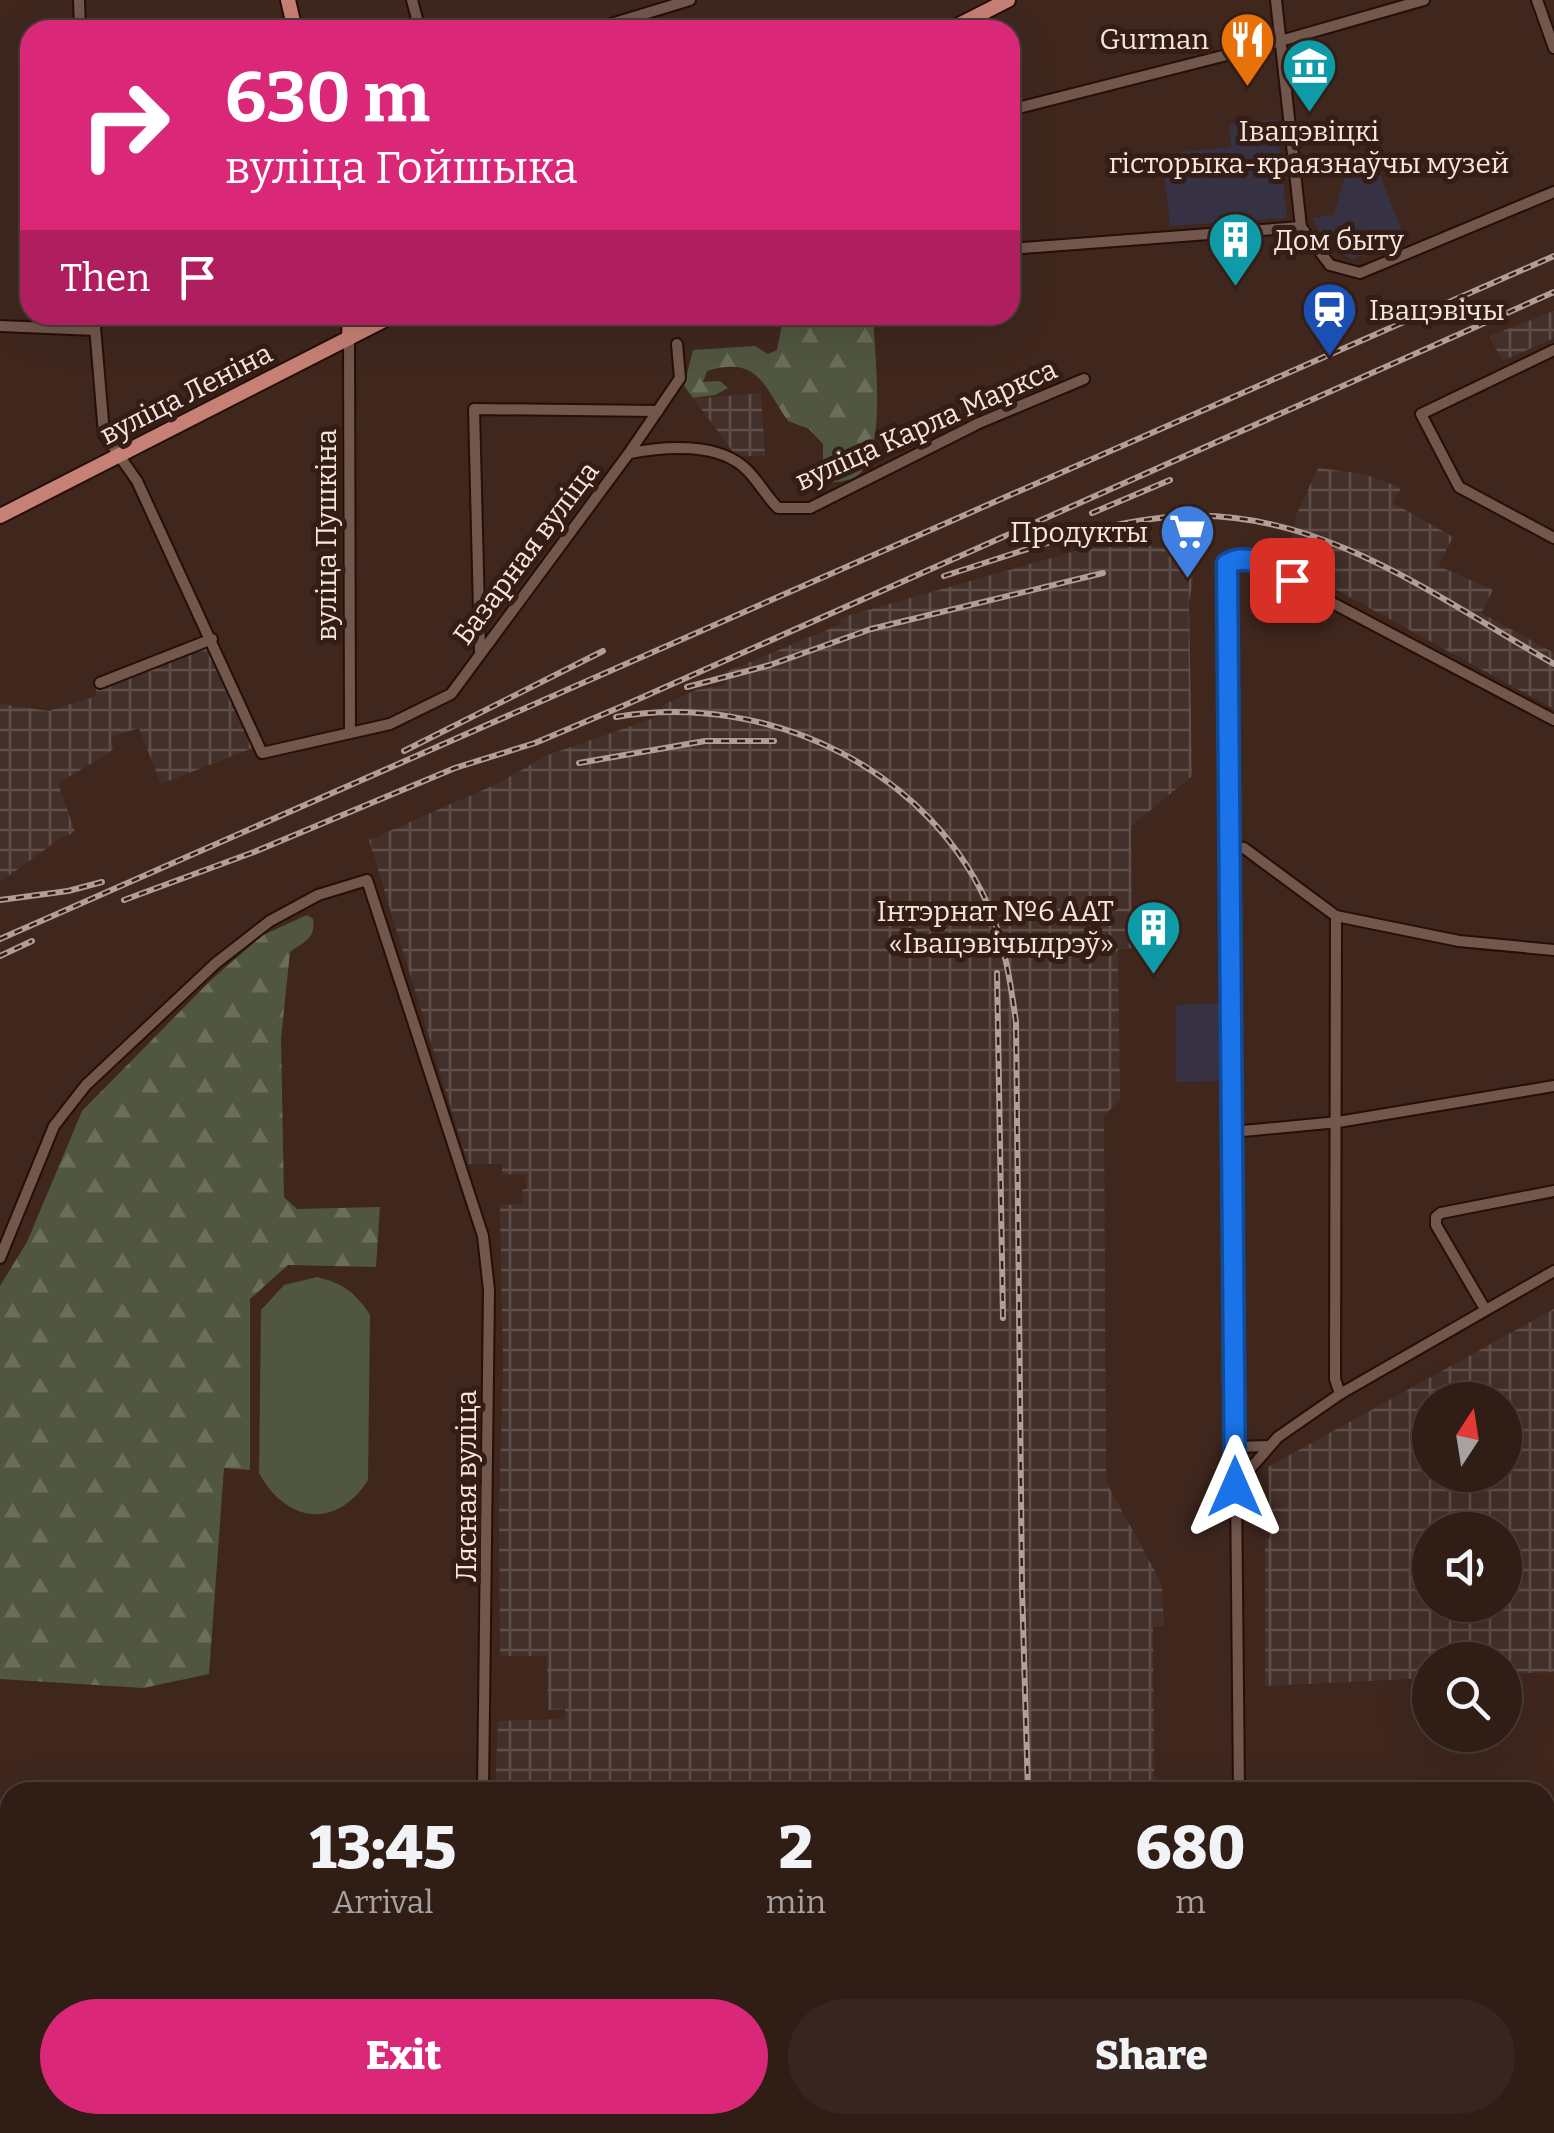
<!DOCTYPE html>
<html lang="en">
<head>
<meta charset="utf-8">
<style>
	:root { --surface:#2f1d16; --page:#37261f; --text:#f1f3f6; --muted:#a7a2a1; --line:#4a3b35; --accent:#db2777 }
	body { margin:0; font-family:Bitter,serif; background:var(--page); color:var(--text); height:100vh; display:flex; flex-direction:column; font-size:38px; white-space:nowrap }
	* { box-sizing:border-box; margin:0 }
	p { font-size:32px; color:var(--muted) }
	.icon { flex:none; width:55px; height:55px; fill:none; stroke:currentColor; stroke-width:2; stroke-linecap:round; stroke-linejoin:round }
	.map { position:relative; flex:1; overflow:hidden }
	.side { position:absolute; left:0px; top:1782px; width:1555px; height:352px; display:flex; flex-direction:column; background:var(--surface); border-radius:30px 30px 0 0; box-shadow:0 10px 40px #0002,0 0 0 2px var(--line) }
	.side>* { flex:none }
	.guide { position:absolute; left:20px; top:20px; width:1000px; height:305px; border-radius:30px; box-shadow:0 10px 40px #0002,0 0 0 2px var(--line); background:#db2777; color:#fff; overflow:hidden }
	.needle { width:65px; rotate:12deg }
	.controls { position:absolute; left:1412px; top:1382px; display:grid; gap:20px }
	.controls a { display:grid; place-items:center; width:110px; height:110px; border-radius:50%; background:var(--surface); box-shadow:0 10px 40px #0002,0 0 0 2px var(--line); font-size:50px }
	.pin { position:absolute; display:grid; place-items:center; width:85px; height:85px; color:#fff; margin:-42px; border-radius:20px; box-shadow:0 5px 15px #0006 }
	.me { position:absolute; width:110px; margin:-55px; rotate:0deg; stroke-linejoin:round; filter:drop-shadow(0 0 8px #0008) }
	.turn { display:flex; align-items:center; gap:35px; height:210px; padding:0 40px; font-size:45px }
	.turn .icon { width:130px; height:130px; stroke-width:2.5 }
	.turn b { display:block; font-size:70px; line-height:85px }
	.then { display:flex; align-items:center; height:95px; padding:0 40px; background:#0003; gap:20px; font-size:38px }
	.eta { display:flex; justify-content:space-evenly; align-items:center; height:170px; text-align:center }
	.eta b { font-size:60px; font-weight:800; line-height:70px }
	.cta { display:flex; gap:20px; margin-top:auto; padding:20px 40px }
	.cta a { flex:1; height:115px; border-radius:60px; background:var(--accent); color:#fff; font-size:40px; font-weight:800; line-height:115px; text-align:center }
	.cta a+a { background:var(--page); color:var(--text) }
	.map>svg:first-child { display:block }
</style>
</head>
<body>
<div class="map">
<svg width="1554" height="2133" viewBox="0 0 1554 2133">
	<defs>
		<pattern id="industrial-grid" width="8" height="8" patternUnits="userSpaceOnUse" patternTransform="scale(2.5)"><rect width="8" height="8" fill="#44302b"/><path d="M0 4h8M4 0v8" fill="none" stroke="#604e49"/></pattern>
		<pattern id="forest-firs" width="22" height="20" patternUnits="userSpaceOnUse" patternTransform="scale(2.5)"><rect width="22" height="20" fill="#50563f"/><path d="M5 1l3.5 6h-7zM16 11l3.5 6h-7z" fill="#6a6e5a"/></pattern>
	</defs>
	<rect width="100%" height="100%" fill="#3f271e"/>
	<g fill="#373243">
		<path d="M1276 119 1287 218 1170 226 1162 154 1231 147 1229 124Z"/>
		<path d="M1373 157 1404 237 1353 259 1338 253 1322 236 1312 218 1334 215 1349 162Z"/>
		<path d="M1225 1003 1223 1081 1176 1082V1005Z"/>
	</g>
	<g fill="url(#industrial-grid)" fill-rule="evenodd">
		<path d="M1554 311V338L1502 361 1490 336Z"/>
		<path d="M761 393 765 456H736L694 399Z"/>
		<path d="M1318 468 1364 474 1401 488 1393 503 1453 537 1438 566 1493 590 1481 613 1554 653V709L1291 565 1289 552 1296 516Z"/>
		<path d="M1126 540 1198 556 1189 602 1192 776 1131 826 1132 948 1118 949 1120 1101 1104 1115 1106 1482 1162 1584 1164 1626 1153 1627 1154 1776 1171 1792H495L498 1721 565 1719V1709L548 1710 547 1656H500L499 1511 503 1365 500 1205 523 1204 522 1190 526 1189V1175L502 1174V1164H468L369 840 499 783 548 755 663 715V705L696 690 725 685 724 673 841 624 840 618 1090 547Z"/>
		<path d="M204 636 255 747 161 784 139 728 111 737 113 749 106 755 58 783 75 832 58 840 0 882V704L49 711 96 696V679Z"/>
		<path d="M1554 1309V1672L1505 1674V1660H1430V1678L1265 1686V1539L1270 1538V1528L1268 1467ZM1505 1400V1475H1430V1400ZM1430 1530H1505V1605H1430Z"/>
		<path d="M0 2006H10V2125H1228V2133H0Z"/>
	</g>
	<path fill="#50563f" d="M317 1277C343 1283 356 1293 370 1315L368 1480C336 1530 286 1523 259 1473L261 1310 284 1285Z"/>
	<g fill="url(#forest-firs)">
		<path d="M784 315H873C874 349 889 459 855 477 846 482 832 482 823 484L818 480 823 467V444L809 429 788 421C764 387 759 355 707 371L703 382 720 381 728 388 715 395 693 398 684 386 693 350 755 346 768 354 777 350Z"/>
		<path d="M307 915 313 919C316 938 304 942 290 952L281 1039 284 1197 297 1209 380 1207 376 1267 288 1265 250 1299V1470L224 1468 209 1674 143 1688 0 1679V1286L27 1242 82 1111 212 979 263 935Z"/>
	</g>
	<g fill="none" stroke-linecap="round" stroke-linejoin="round">
		<defs>
			<g id="minor">
				<path d="M79 0 80 30"/>
				<path d="M412 0 420 30"/>
				<path d="M1276 0 1301 227 1330 265 1360 273 1554 192"/>
				<path d="M1537 0 1554 48"/>
				<path d="M591 30 690 0"/>
				<path d="M1010 110 1270 44 1424 0"/>
				<path d="M1010 249 1301 227"/>
				<path d="M94 315 104 434 137 481 262 753 390 724 451 694 629 453 680 378 677 344"/>
				<path d="M0 326 95 330"/>
				<path d="M349 338 350 732"/>
				<path d="M1554 350 1421 414 1459 487 1554 538"/>
				<path d="M630 453C666 446 719 442 747 470 759 482 766 496 778 508H810L979 423 1084 379"/>
				<path d="M480 652 474 409 658 411"/>
				<path d="M100 683 212 639"/>
				<path d="M1228 844 1244 848 1336 916 1459 941 1554 950"/>
				<path d="M1336 916 1335 1379 1340 1394"/>
				<path d="M1232 1132 1338 1122 1554 1086"/>
				<path d="M0 1258 54 1126 86 1085 216 963 270 921 318 895 367 880 483 1236 489 1290 483 1792"/>
				<path d="M1485 1309 1436 1225V1217L1441 1213 1554 1191"/>
				<path d="M1235 1447 1269 1446"/>
				<path d="M1235 1486 1278 1437 1340 1394 1554 1271"/>
				<path d="M1239 1792 1227 565 1236 559 1253 561 1554 720"/>
				<path d="M0 1810H10"/>
			</g>
			<g id="major">
				<path d="M288 0 295 30"/>
				<path d="M949 30 1008 0"/>
				<path d="M349 338 350 315"/>
				<path d="M0 516 394 315"/>
				<path d="M0 1924 10 1925"/>
				<path d="M1545 1958H1554"/>
			</g>
		</defs>
		<use href="#minor" stroke="#250f07" stroke-width="14"/>
		<use href="#major" stroke="#250f07" stroke-width="18"/>
		<use href="#minor" stroke="#72574d" stroke-width="10"/>
		<use href="#major" stroke="#c78076" stroke-width="14"/>
		<defs>
			<g id="rail">
				<path d="M1092 513 1170 480"/>
				<path d="M944 576C1021 552 1104 519 1186 516 1322 510 1441 600 1554 664"/>
				<path d="M687 687 770 665 871 629 1103 573"/>
				<path d="M616 717C768 691 935 770 993 917 1006 951 1011 986 1016 1022L1022 1588 1028 1792"/>
				<path d="M404 751 603 651"/>
				<path d="M579 763 705 741H774"/>
				<path d="M0 900 68 891 102 882"/>
				<path d="M124 900 254 852 455 768 535 743 625 705 1554 292"/>
				<path d="M0 939 1554 256"/>
				<path d="M0 956 32 941"/>
				<path d="M997 973 1003 1318"/>
				<path d="M1545 1979H1554"/>
				<path d="M971 2133 979 2125"/>
			</g>
		</defs>
		<use href="#rail" stroke="#b29e97" stroke-width="6"/>
		<use href="#rail" stroke="#341d15" stroke-width="2.5" stroke-dasharray="8" stroke-linecap="butt"/>
	</g>
	<g fill="none" stroke-linecap="round" stroke-linejoin="round">
		<defs>
			<path id="route" d="M1235 1487 1227 564C1248 551 1272 570 1292 580"/>
		</defs>
		<use href="#route" stroke="#114b97" stroke-width="25"/>
		<use href="#route" stroke="#1a73e8" stroke-width="18"/>
	</g>
	<defs>
		<symbol id="restaurant-pin" viewBox="-11 -11 22 30"><path d="M0 17L-7.5 6A9.5 9.5 0 1 1 7.5 6Z" fill="#e8710a" stroke="#341d15"/><path d="M-5-6h1v4h1v-4h1v4h1v-4h1v5L-1.5 .5V6h-2V.5L-5-1ZM5-6V6H3V1.5H1.5Q1.5-4 5-6Z" fill="#fff"/></symbol>
		<symbol id="museum-pin" viewBox="-11 -11 22 30"><path d="M0 17L-7.5 6A9.5 9.5 0 1 1 7.5 6Z" fill="#0f9aa8" stroke="#341d15"/><path d="M0-6L6-3V-2H-6V-3ZM-5-1h2V3h-2ZM-1-1h2V3h-2ZM3-1h2V3H3ZM-6 4H6V6H-6Z" fill="#fff"/></symbol>
		<symbol id="building-pin" viewBox="-11 -11 22 30"><path d="M0 17L-7.5 6A9.5 9.5 0 1 1 7.5 6Z" fill="#0f9aa8" stroke="#341d15"/><path d="M-4-6H4V6H1V3H-1V6H-4ZM-2.5-4.3h1.7v1.8h-1.7ZM.8-4.3h1.7v1.8H.8ZM-2.5-1h1.7V.8h-1.7ZM.8-1h1.7V.8H.8Z" fill="#fff"/></symbol>
		<symbol id="station-pin" viewBox="-11 -11 22 30"><path d="M0 17L-7.5 6A9.5 9.5 0 1 1 7.5 6Z" fill="#1a4fb4" stroke="#341d15"/><path d="M-3-6H3Q5-6 5-4V2Q5 4 3 4L4.5 6H3L1.5 4h-3L-3 6H-4.5L-3 4Q-5 4-5 2V-4Q-5-6-3-6ZM-3.5-4v3h7v-3ZM-3.5 1v1.5H-2V1ZM2 1v1.5H3.5V1Z" fill="#fff"/></symbol>
		<symbol id="supermarket-pin" viewBox="-11 -11 22 30"><path d="M0 17L-7.5 6A9.5 9.5 0 1 1 7.5 6Z" fill="#3f7fe0" stroke="#341d15"/><path d="M-6-5.5h2.5l.6 2H6L4.5 2H-2.5L-4.4-4H-6ZM-1.5 3.2a1.3 1.3 0 1 0 .1 0ZM3 3.2a1.3 1.3 0 1 0 .1 0Z" fill="#fff"/></symbol>
	</defs>
	<g fill-rule="evenodd">
		<use href="#restaurant-pin" x="1216" y="8" width="63" height="86"/>
		<use href="#museum-pin" x="1278" y="34" width="63" height="86"/>
		<use href="#building-pin" x="1204" y="208" width="63" height="86"/>
		<use href="#station-pin" x="1298" y="278" width="63" height="86"/>
		<use href="#supermarket-pin" x="1156" y="500" width="63" height="86"/>
		<use href="#building-pin" x="1122" y="896" width="63" height="86"/>
	</g>
	<g text-anchor="middle" dominant-baseline="central" stroke-width="10" stroke-linejoin="round" paint-order="stroke">
		<g font-size="28" fill="#f7e6e0" stroke="#341d15" text-anchor="end">
			<text x="1209" y="39">Gurman</text>
			<text x="1309" y="131" text-anchor="middle">Івацэвіцкі<tspan x="1309" dy="32">гісторыка-краязнаўчы музей</tspan></text>
			<text x="1274" y="240" text-anchor="start">Дом быту</text>
			<text x="1369" y="310" text-anchor="start">Івацэвічы</text>
			<text x="1148" y="532">Продукты</text>
			<text x="1114" y="911">Інтэрнат №6 ААТ<tspan x="1114" dy="32">«Івацэвічыдрэў»</tspan></text>
		</g>
		<g font-size="28" fill="#f7e6e0" stroke="#341d15">
			<text transform="translate(186 394) rotate(-27)">вуліца Леніна</text>
			<text transform="translate(926 425) rotate(-24)">вуліца Карла Маркса</text>
			<text transform="translate(326 535) rotate(-90)">вуліца Пушкіна</text>
			<text transform="translate(526 553) rotate(-53)">Базарная вуліца</text>
			<text transform="translate(466 1486) rotate(-90)">Лясная вуліца</text>
		</g>
	</g>
</svg>
<div class="controls">
<a><svg class="needle" viewBox="-14 -14 28 28"><path d="M0-13l5 13h-10z" fill="#e53935"/><path d="M0 13l5-13h-10z" fill="#a7a2a1"/></svg></a>
<a><svg class="icon" aria-label="sound" viewBox="0 0 24 24"><path d="M4 9h4l5-4v14l-5-4H4zM17 9q2 3 0 6"/></svg></a>
<a><svg class="icon" aria-label="search" viewBox="0 0 24 24"><circle cx="10" cy="10" r="6"/><path d="M15 15l6 6"/></svg></a>
</div>
<div class="pin" style="left:1292px;top:580px;background:#d93025"><svg class="icon" aria-label="arrive" viewBox="0 0 24 24"><path d="M6 21V4h12l-3 4 3 4H6"/></svg></div>
<svg class="me" style="left:1235px;top:1487px" viewBox="-20 -20 40 40"><path d="M0-17L14 15 0 8-14 15z" fill="#1a73e8" stroke="#fff" stroke-width="4"/></svg>
<div class="guide">
<div class="turn"><svg class="icon" aria-label="right" viewBox="0 0 24 24"><path d="M7 20v-9h11M14 6l5 5-5 5"/></svg><div><b>630 m</b>вуліца Гойшыка</div></div>
<div class="then">Then<svg class="icon" aria-label="arrive" viewBox="0 0 24 24"><path d="M6 21V4h12l-3 4 3 4H6"/></svg></div>
</div>
<section class="side">
<div class="eta">
<div><b>13:45</b><p>Arrival</p></div>
<div><b>2</b><p>min</p></div>
<div><b>680</b><p>m</p></div>
</div>
<div class="cta"><a>Exit</a><a>Share</a></div>
</section>
</div>
</body>
</html>
